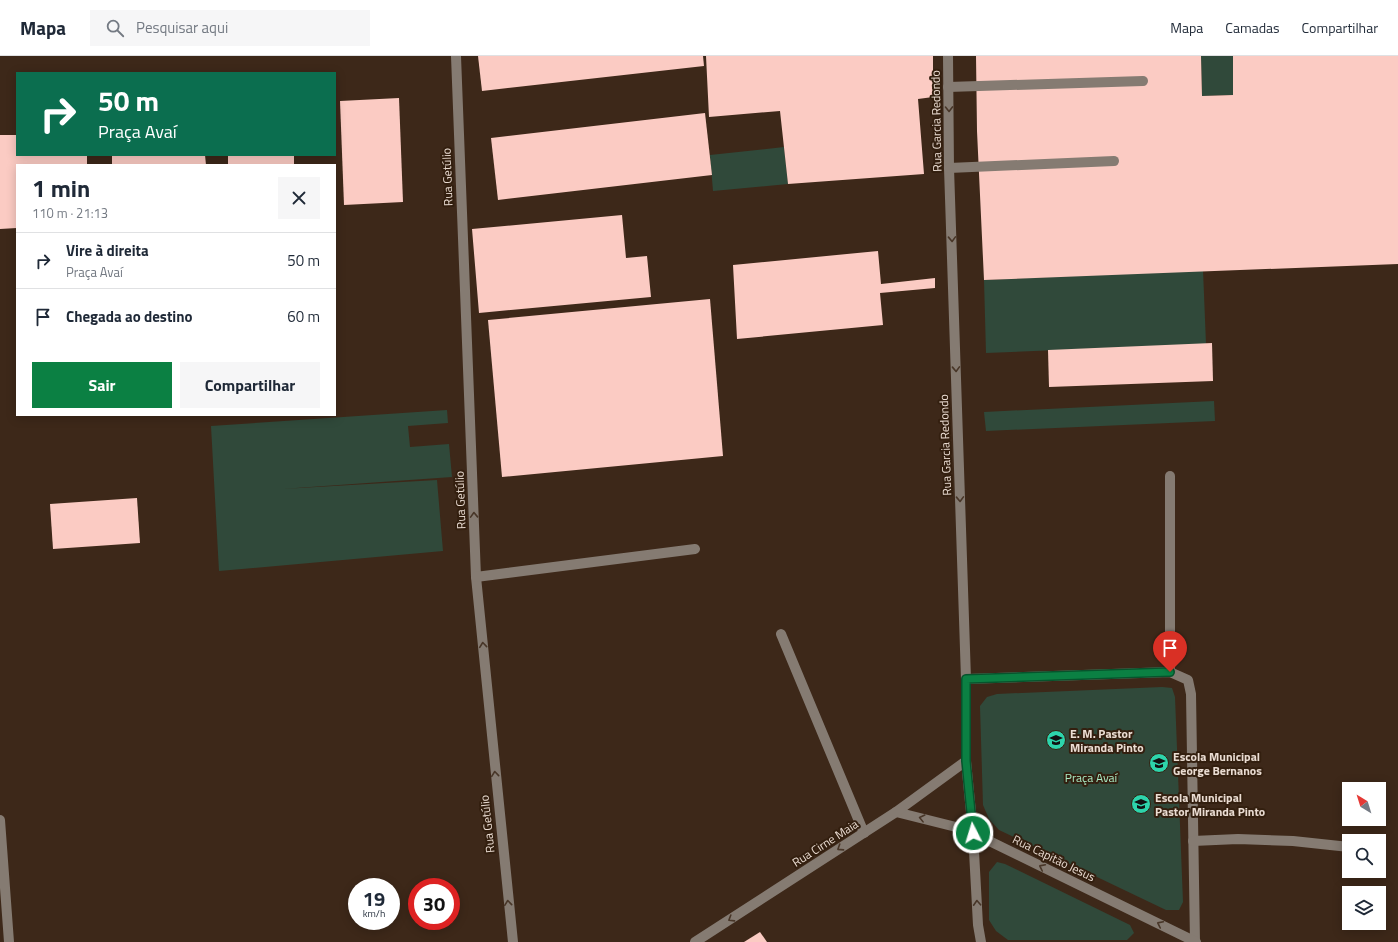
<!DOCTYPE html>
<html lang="pt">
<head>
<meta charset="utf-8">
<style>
	:root { --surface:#fff; --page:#f6f6f7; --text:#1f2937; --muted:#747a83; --line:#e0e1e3; --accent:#0b8043 }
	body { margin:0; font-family:"Titillium Web",sans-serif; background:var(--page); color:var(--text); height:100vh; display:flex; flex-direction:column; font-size:15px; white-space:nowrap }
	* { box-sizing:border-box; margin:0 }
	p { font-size:13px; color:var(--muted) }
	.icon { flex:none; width:22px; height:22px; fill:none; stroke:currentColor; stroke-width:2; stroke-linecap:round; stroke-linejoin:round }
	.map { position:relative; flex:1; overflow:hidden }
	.side { position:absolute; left:16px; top:108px; width:320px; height:252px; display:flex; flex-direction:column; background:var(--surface); border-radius:0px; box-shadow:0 2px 10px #0003 }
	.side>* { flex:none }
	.top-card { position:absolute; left:16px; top:16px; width:320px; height:84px; border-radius:0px; box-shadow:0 2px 10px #0003; background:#0b6e4f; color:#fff; overflow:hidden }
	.needle { width:26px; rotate:322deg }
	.buttons { position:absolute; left:1342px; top:726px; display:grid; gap:8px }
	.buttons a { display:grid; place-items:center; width:44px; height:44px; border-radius:0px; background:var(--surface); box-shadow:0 2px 10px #0003; font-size:20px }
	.speed { position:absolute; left:348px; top:822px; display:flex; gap:8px; font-size:20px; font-weight:700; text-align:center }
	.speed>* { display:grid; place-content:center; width:52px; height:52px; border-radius:50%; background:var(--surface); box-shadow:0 2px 10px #0003; line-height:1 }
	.speed small { font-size:10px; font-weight:400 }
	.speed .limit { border:6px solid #d22; background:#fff; color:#111 }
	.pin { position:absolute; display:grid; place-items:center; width:34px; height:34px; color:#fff; margin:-41px -17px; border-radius:50% 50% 50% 0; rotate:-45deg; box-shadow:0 0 4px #0007 }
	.pin .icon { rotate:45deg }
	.me { position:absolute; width:44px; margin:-22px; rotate:355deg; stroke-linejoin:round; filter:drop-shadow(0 0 3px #0008) }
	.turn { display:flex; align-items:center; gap:14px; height:84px; padding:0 16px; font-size:18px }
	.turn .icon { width:52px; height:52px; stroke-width:2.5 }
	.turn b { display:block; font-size:28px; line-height:34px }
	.round { display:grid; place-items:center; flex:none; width:42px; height:42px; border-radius:0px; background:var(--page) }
	.overview { display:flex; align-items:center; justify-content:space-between; height:68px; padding:0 16px }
	h1 { font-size:24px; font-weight:700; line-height:30px }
	.primary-button { display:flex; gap:8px; margin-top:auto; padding:8px 16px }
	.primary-button a { flex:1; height:46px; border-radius:0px; background:var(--accent); color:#fff; font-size:16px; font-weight:700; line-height:46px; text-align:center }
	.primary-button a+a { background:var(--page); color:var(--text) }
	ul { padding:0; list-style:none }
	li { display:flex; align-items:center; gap:12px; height:56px; padding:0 16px; border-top:1px solid var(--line) }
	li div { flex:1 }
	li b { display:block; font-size:15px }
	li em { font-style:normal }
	header { display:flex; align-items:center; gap:24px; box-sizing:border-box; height:56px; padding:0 20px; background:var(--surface); border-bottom:1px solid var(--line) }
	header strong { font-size:19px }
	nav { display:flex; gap:22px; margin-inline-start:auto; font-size:14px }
	.search { width:280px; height:36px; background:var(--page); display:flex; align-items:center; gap:10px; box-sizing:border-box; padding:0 14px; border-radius:0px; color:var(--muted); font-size:15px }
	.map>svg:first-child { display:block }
</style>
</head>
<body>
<header>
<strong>Mapa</strong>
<div class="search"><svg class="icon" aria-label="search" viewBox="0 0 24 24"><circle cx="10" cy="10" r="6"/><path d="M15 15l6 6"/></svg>Pesquisar aqui</div>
<nav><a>Mapa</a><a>Camadas</a><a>Compartilhar</a></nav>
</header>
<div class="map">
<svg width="1398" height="886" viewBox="0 0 1398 886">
	<rect width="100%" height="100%" fill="#3d2819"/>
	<g fill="#30493a">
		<path d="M1201 0H1233V39L1202 40Z"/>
		<path d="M784 91 788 128 713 135 710 99Z"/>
		<path d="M1203 214 1206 288 986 297 984 224Z"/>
		<path d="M1214 345 1215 365 986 375 984 356Z"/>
		<path d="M447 354 448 367 408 370 410 391 449 388 452 421 282 433 437 424 443 495 219 515 211 370Z"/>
		<path d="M1162 631 1172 632 1175 641 1183 846 1179 854H1166L999 774 989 763 983 749 980 650 987 641 997 638Z"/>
		<path d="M997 806 1005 808 1130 869 1134 877 1127 884H1008L996 875 989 864V816Z"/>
	</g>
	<g fill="#fbcbc3">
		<path d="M478 0H703L704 10 482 35Z"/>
		<path d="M706 0H933V41L918 43 924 118 788 128 780 55 709 61Z"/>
		<path d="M976 0H1201L1202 40 1233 39V0H1398V208L984 224 977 75Z"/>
		<path d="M399 42 403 146 344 149 340 45Z"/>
		<path d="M705 57 712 119 498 144 491 82Z"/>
		<path d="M0 79H17V99H87V109H17V172L0 173Z"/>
		<path d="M112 99H205L206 109H112Z"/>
		<rect x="228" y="99" width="66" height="10"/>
		<path d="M622 159 626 202 647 200 651 241 479 257 472 173Z"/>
		<path d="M878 195 881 228 935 222V232L880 237 883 269 737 283 733 209Z"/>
		<path d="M710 243 723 400 502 421 488 264Z"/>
		<path d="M1212 287 1213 325 1049 331 1048 294Z"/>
		<path d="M137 442 140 487 53 493 50 448Z"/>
		<path d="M760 876 767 886H744Z"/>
	</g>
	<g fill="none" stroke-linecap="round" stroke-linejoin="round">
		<g stroke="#857b72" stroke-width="10">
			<path d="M456 0 476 521 513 886"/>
			<path d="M948 0 949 112 966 623V705L973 777 978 869 981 886"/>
			<path d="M948 31 1143 25"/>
			<path d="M949 112 1114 105"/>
			<path d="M1170 420V616"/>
			<path d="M476 521 695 493"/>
			<path d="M781 578 864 777"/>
			<path d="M966 623 1170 616 1188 624 1191 638 1195 886"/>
			<path d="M896 756 956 771 973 777 1196 886"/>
			<path d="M0 764 9 886"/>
			<path d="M1193 785 1238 783 1293 785 1349 791"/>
			<path d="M695 886 896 756 966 705"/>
		</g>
	</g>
	<defs><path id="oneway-chevron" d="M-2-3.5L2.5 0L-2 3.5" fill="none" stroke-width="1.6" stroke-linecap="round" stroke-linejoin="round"/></defs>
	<g stroke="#483628">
		<use href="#oneway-chevron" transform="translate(949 53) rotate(89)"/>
		<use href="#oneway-chevron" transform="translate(952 183) rotate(88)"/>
		<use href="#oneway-chevron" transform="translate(956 313) rotate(88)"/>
		<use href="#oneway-chevron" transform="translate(960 443) rotate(88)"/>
		<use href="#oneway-chevron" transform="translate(474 459) rotate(-92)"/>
		<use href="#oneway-chevron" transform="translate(483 589) rotate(-96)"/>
		<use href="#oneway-chevron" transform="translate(495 718) rotate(-96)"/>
		<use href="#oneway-chevron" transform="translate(922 762) rotate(-166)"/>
		<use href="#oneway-chevron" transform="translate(840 792) rotate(147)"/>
		<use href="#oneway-chevron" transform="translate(1042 811) rotate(-154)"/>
		<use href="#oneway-chevron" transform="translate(508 847) rotate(-96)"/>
		<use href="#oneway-chevron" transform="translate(977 847) rotate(-93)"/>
		<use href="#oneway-chevron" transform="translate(731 863) rotate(148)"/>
		<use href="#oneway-chevron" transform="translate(1160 868) rotate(-154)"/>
	</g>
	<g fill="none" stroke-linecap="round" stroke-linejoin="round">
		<defs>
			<path id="route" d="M973 777 966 705V623L1170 616"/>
		</defs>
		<use href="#route" stroke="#07532c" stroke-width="10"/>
		<use href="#route" stroke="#0b8043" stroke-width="7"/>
	</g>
	<defs>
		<symbol id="school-disc" viewBox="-11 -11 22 22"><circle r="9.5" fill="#2dd4ab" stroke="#331f0f"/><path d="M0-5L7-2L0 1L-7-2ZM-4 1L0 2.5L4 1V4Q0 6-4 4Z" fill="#111"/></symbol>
	</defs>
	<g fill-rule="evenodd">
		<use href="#school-disc" x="1045" y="673" width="22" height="22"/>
		<use href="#school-disc" x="1148" y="696" width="22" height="22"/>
		<use href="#school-disc" x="1130" y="737" width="22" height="22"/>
	</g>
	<g text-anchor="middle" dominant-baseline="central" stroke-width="4" stroke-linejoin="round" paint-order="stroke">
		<g font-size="12" fill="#ebddd3" stroke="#331f0f">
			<text transform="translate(936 65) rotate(-91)">Rua Garcia Redondo</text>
			<text transform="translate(447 121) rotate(-92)">Rua Getúlio</text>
			<text transform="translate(945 389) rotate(-92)">Rua Garcia Redondo</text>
			<text transform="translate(460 444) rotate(-92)">Rua Getúlio</text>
			<text transform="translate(487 768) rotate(-96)">Rua Getúlio</text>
			<text transform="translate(825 787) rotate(-33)">Rua Cirne Maia</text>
			<text transform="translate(1054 802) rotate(26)">Rua Capitão Jesus</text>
		</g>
		<g font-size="12" font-weight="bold" fill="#ebddd3" stroke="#331f0f" text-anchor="start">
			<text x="1070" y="677">E. M. Pastor<tspan x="1070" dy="14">Miranda Pinto</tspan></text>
			<text x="1173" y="700">Escola Municipal<tspan x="1173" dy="14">George Bernanos</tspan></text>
			<text x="1155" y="741">Escola Municipal<tspan x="1155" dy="14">Pastor Miranda Pinto</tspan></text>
		</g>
		<g font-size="12" fill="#aaecc5" stroke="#331f0f">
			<text x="1091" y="721">Praça Avaí</text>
		</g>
	</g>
</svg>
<div class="buttons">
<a><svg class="needle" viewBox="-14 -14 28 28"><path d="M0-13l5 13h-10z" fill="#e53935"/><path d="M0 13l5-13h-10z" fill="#747a83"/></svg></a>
<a><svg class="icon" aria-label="search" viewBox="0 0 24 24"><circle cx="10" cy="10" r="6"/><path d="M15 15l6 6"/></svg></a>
<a><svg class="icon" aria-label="layers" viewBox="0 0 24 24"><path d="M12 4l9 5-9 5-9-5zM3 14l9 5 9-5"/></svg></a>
</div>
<div class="speed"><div>19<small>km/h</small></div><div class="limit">30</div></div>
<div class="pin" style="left:1170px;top:616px;background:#d93025"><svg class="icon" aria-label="arrive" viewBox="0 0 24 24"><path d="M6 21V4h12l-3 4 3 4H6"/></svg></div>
<svg class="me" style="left:973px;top:777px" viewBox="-20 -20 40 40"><circle r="17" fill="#0b8043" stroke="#fff" stroke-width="3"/><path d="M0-11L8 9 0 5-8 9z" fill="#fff"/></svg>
<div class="top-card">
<div class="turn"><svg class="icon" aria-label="right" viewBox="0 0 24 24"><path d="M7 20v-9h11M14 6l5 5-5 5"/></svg><div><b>50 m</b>Praça Avaí</div></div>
</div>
<section class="side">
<div class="overview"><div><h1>1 min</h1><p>110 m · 21:13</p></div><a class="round"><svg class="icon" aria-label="close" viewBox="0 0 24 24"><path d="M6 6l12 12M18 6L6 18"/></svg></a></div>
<ul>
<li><svg class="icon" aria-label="right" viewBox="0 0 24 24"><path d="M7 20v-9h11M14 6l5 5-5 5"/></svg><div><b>Vire à direita</b><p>Praça Avaí</p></div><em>50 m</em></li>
<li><svg class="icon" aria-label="arrive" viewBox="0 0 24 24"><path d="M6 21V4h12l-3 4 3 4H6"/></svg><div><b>Chegada ao destino</b></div><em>60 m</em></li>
</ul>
<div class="primary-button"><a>Sair</a><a>Compartilhar</a></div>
</section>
</div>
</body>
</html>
